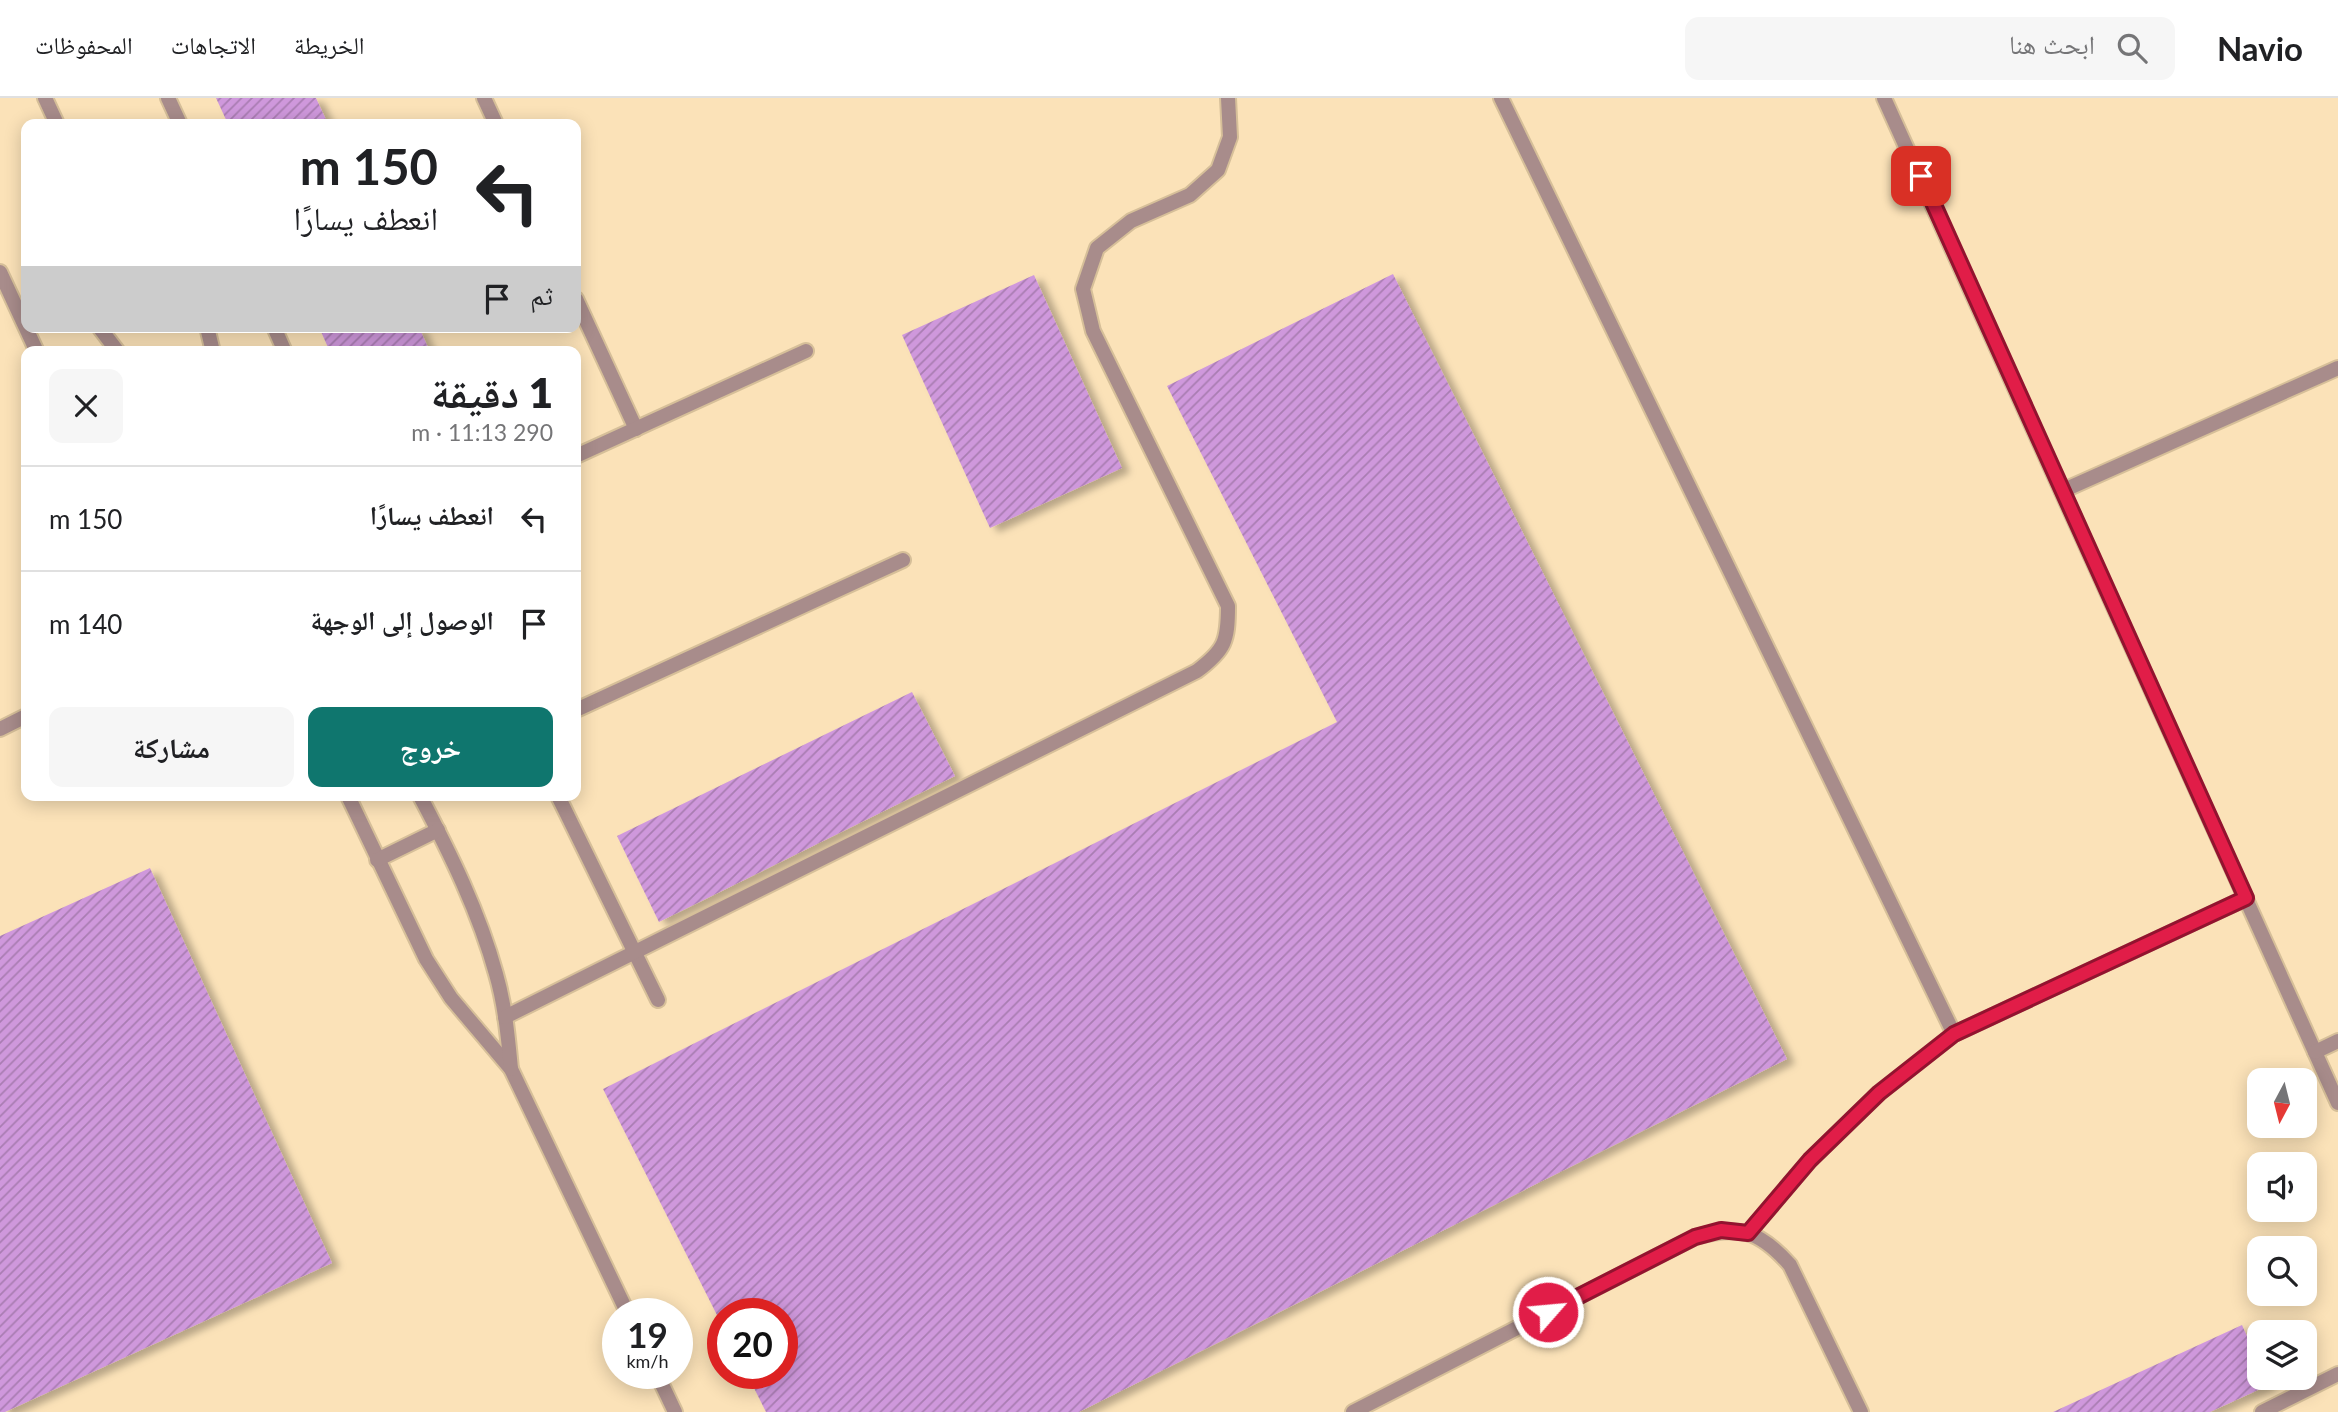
<!DOCTYPE html>
<html lang="ar">
<head>
<meta charset="utf-8">
<style>
	:root { --surface:#fff; --page:#f6f6f6; --text:#202124; --muted:#757577; --line:#e0e0e0; --accent:#0f766e }
	body { margin:0; font-family:Lato,"Noto Naskh Arabic",sans-serif; background:var(--page); color:var(--text); direction:rtl; height:100vh; display:flex; flex-direction:column; font-size:26px; white-space:nowrap }
	* { box-sizing:border-box; margin:0 }
	p { font-size:23px; color:var(--muted) }
	.icon { flex:none; width:38px; height:38px; fill:none; stroke:currentColor; stroke-width:2; stroke-linecap:round; stroke-linejoin:round }
	.map { position:relative; flex:1; overflow:hidden; direction:ltr }
	.details { position:absolute; left:21px; top:248px; width:560px; height:455px; display:flex; flex-direction:column; background:var(--surface); border-radius:14px; box-shadow:0 4px 18px #0003; direction:rtl }
	.details>* { flex:none }
	.guide { position:absolute; left:21px; top:21px; width:560px; height:214px; border-radius:14px; box-shadow:0 4px 18px #0003; direction:rtl; background:#fff; color:var(--text); overflow:hidden }
	.needle { width:46px; rotate:187deg }
	.tools { position:absolute; left:2247px; top:970px; display:grid; gap:14px }
	.tools a { display:grid; place-items:center; width:70px; height:70px; border-radius:14px; background:var(--surface); box-shadow:0 4px 18px #0003; font-size:35px }
	.speed { position:absolute; left:602px; top:1200px; display:flex; gap:14px; font-size:35px; font-weight:700; text-align:center }
	.speed>* { display:grid; place-content:center; width:91px; height:91px; border-radius:50%; background:var(--surface); box-shadow:0 4px 18px #0003; line-height:1 }
	.speed small { font-size:18px; font-weight:400 }
	.speed .limit { border:10px solid #d22; background:#fff; color:#111 }
	.pin { position:absolute; display:grid; place-items:center; width:60px; height:60px; color:#fff; margin:-30px; border-radius:14px; box-shadow:0 4px 10px #0006 }
	.me { position:absolute; width:77px; margin:-38px; rotate:63deg; stroke-linejoin:round; filter:drop-shadow(0 0 5px #0008) }
	.turn { display:flex; align-items:center; gap:24px; height:147px; padding:0 28px; font-size:32px }
	.turn .icon { width:91px; height:91px; stroke-width:2.5 }
	.turn b { display:block; font-size:49px; line-height:60px }
	.then { display:flex; align-items:center; height:66px; padding:0 28px; background:#0003; gap:14px; font-size:26px }
	.round { display:grid; place-items:center; flex:none; width:74px; height:74px; border-radius:14px; background:var(--page) }
	.summary { display:flex; align-items:center; justify-content:space-between; height:119px; padding:0 28px }
	h1 { font-size:42px; font-weight:800; line-height:52px }
	.primary-button { display:flex; gap:14px; margin-top:auto; padding:14px 28px }
	.primary-button a { flex:1; height:80px; border-radius:14px; background:var(--accent); color:#fff; font-size:28px; font-weight:800; line-height:80px; text-align:center }
	.primary-button a+a { background:var(--page); color:var(--text) }
	ul { padding:0; list-style:none }
	li { display:flex; align-items:center; gap:21px; height:105px; padding:0 28px; border-top:2px solid var(--line) }
	li div { flex:1 }
	li b { display:block; font-size:26px }
	li em { font-style:normal }
	header { display:flex; align-items:center; gap:42px; box-sizing:border-box; height:98px; padding:0 35px; background:var(--surface); border-bottom:2px solid var(--line) }
	header strong { font-size:33px }
	nav { display:flex; gap:38px; margin-inline-start:auto; font-size:24px }
	.search { width:490px; height:63px; background:var(--page); display:flex; align-items:center; gap:18px; box-sizing:border-box; padding:0 24px; border-radius:14px; color:var(--muted); font-size:26px }
	.map>svg:first-child { display:block }
</style>
</head>
<body>
<header>
<strong>Navio</strong>
<div class="search"><svg class="icon" aria-label="search" viewBox="0 0 24 24"><circle cx="10" cy="10" r="6"/><path d="M15 15l6 6"/></svg>ابحث هنا</div>
<nav><a>الخريطة</a><a>الاتجاهات</a><a>المحفوظات</a></nav>
</header>
<div class="map">
<svg width="2338" height="1314" viewBox="0 0 2338 1314">
	<defs>
		<pattern id="building-hatch" width="6" height="6" patternUnits="userSpaceOnUse" patternTransform="scale(1.75)"><rect width="6" height="6" fill="#cf98dc"/><path d="M-1 1l2-2M0 6l6-6M5 7l2-2" fill="none" stroke="#a97db2"/></pattern>
		<filter id="shadow"><feDropShadow dx="8" dy="4.5" stdDeviation="3.5" flood-color="#0004"/></filter>
	</defs>
	<rect width="100%" height="100%" fill="#fbe2b8"/>
	<g fill="url(#building-hatch)" filter="url(#shadow)">
		<path d="M216 0H316L328 26H228Z"/>
		<path d="M1393 176 1787 961 1079 1314H766L747 1276H782V1216H723V1229L603 991 1337 624 1167 288Z"/>
		<path d="M1034 177 1122 370 990 430 902 237Z"/>
		<path d="M319 229H419L430 254H330Z"/>
		<path d="M912 594 955 678 659 824 617 738Z"/>
		<path d="M150 770 332 1165 5 1314H0V838Z"/>
		<path d="M2242 1227 2259 1265V1279H2266L2269 1287 2210 1314H2053Z"/>
	</g>
	<g fill="none" stroke-linecap="round" stroke-linejoin="round">
		<defs>
			<g id="service">
				<path d="M45 0 57 26"/>
				<path d="M168 0 180 26"/>
				<path d="M484 0 496 26"/>
				<path d="M1501 0 1954 936"/>
				<path d="M1884 0 2338 1005"/>
				<path d="M0 174 37 254"/>
				<path d="M576 201 636 331"/>
				<path d="M99 229 118 254"/>
				<path d="M207 229 213 254"/>
				<path d="M274 229 285 254"/>
				<path d="M576 358 806 253"/>
				<path d="M2062 393 2338 270"/>
				<path d="M576 612 903 462"/>
				<path d="M0 631 26 618"/>
				<path d="M348 698 426 861 451 900 511 971 628 1216"/>
				<path d="M420 698C450 755 479 814 496 876 505 907 508 939 511 971"/>
				<path d="M558 698 658 902"/>
				<path d="M377 762 438 732"/>
				<path d="M505 919 1197 573C1225 552 1228 543 1228 508L1093 233 1083 191 1097 150 1131 123 1190 97 1218 72 1230 39 1228 0"/>
				<path d="M2315 954 2338 943"/>
				<path d="M1748 1135 1810 1062 1879 995 1954 936 2246 800"/>
				<path d="M657 1276 675 1314"/>
				<path d="M1353 1314 1695 1139C1740 1127 1759 1132 1790 1167L1861 1314"/>
				<path d="M2262 1314 2338 1276"/>
			</g>
		</defs>
		<use href="#service" stroke="#d6bf99" stroke-width="18"/>
		<use href="#service" stroke="#a88c8b" stroke-width="14"/>
	</g>
	<g fill="none" stroke-linecap="round" stroke-linejoin="round">
		<defs>
			<path id="route" d="M1548 1214 1695 1139 1721 1132 1748 1135 1810 1062 1879 995 1954 936 2246 800 1921 78"/>
		</defs>
		<use href="#route" stroke="#92132f" stroke-width="18"/>
		<use href="#route" stroke="#e11d48" stroke-width="12"/>
	</g>
</svg>
<div class="tools">
<a><svg class="needle" viewBox="-14 -14 28 28"><path d="M0-13l5 13h-10z" fill="#e53935"/><path d="M0 13l5-13h-10z" fill="#757577"/></svg></a>
<a><svg class="icon" aria-label="sound" viewBox="0 0 24 24"><path d="M4 9h4l5-4v14l-5-4H4zM17 9q2 3 0 6"/></svg></a>
<a><svg class="icon" aria-label="search" viewBox="0 0 24 24"><circle cx="10" cy="10" r="6"/><path d="M15 15l6 6"/></svg></a>
<a><svg class="icon" aria-label="layers" viewBox="0 0 24 24"><path d="M12 4l9 5-9 5-9-5zM3 14l9 5 9-5"/></svg></a>
</div>
<div class="speed"><div>19<small>km/h</small></div><div class="limit">20</div></div>
<div class="pin" style="left:1921px;top:78px;background:#d93025"><svg class="icon" aria-label="arrive" viewBox="0 0 24 24"><path d="M6 21V4h12l-3 4 3 4H6"/></svg></div>
<svg class="me" style="left:1548px;top:1214px" viewBox="-20 -20 40 40"><circle r="17" fill="#e11d48" stroke="#fff" stroke-width="3"/><path d="M0-11L8 9 0 5-8 9z" fill="#fff"/></svg>
<div class="guide">
<div class="turn"><svg class="icon" aria-label="left" viewBox="0 0 24 24"><path d="M17 20v-9H6M10 6l-5 5 5 5"/></svg><div><b>150 m</b>انعطف يسارًا</div></div>
<div class="then">ثم<svg class="icon" aria-label="arrive" viewBox="0 0 24 24"><path d="M6 21V4h12l-3 4 3 4H6"/></svg></div>
</div>
<section class="details">
<div class="summary"><div><h1>1 دقيقة</h1><p>290 m · 11:13</p></div><a class="round"><svg class="icon" aria-label="close" viewBox="0 0 24 24"><path d="M6 6l12 12M18 6L6 18"/></svg></a></div>
<ul>
<li><svg class="icon" aria-label="left" viewBox="0 0 24 24"><path d="M17 20v-9H6M10 6l-5 5 5 5"/></svg><div><b>انعطف يسارًا</b></div><em>150 m</em></li>
<li><svg class="icon" aria-label="arrive" viewBox="0 0 24 24"><path d="M6 21V4h12l-3 4 3 4H6"/></svg><div><b>الوصول إلى الوجهة</b></div><em>140 m</em></li>
</ul>
<div class="primary-button"><a>خروج</a><a>مشاركة</a></div>
</section>
</div>
</body>
</html>
